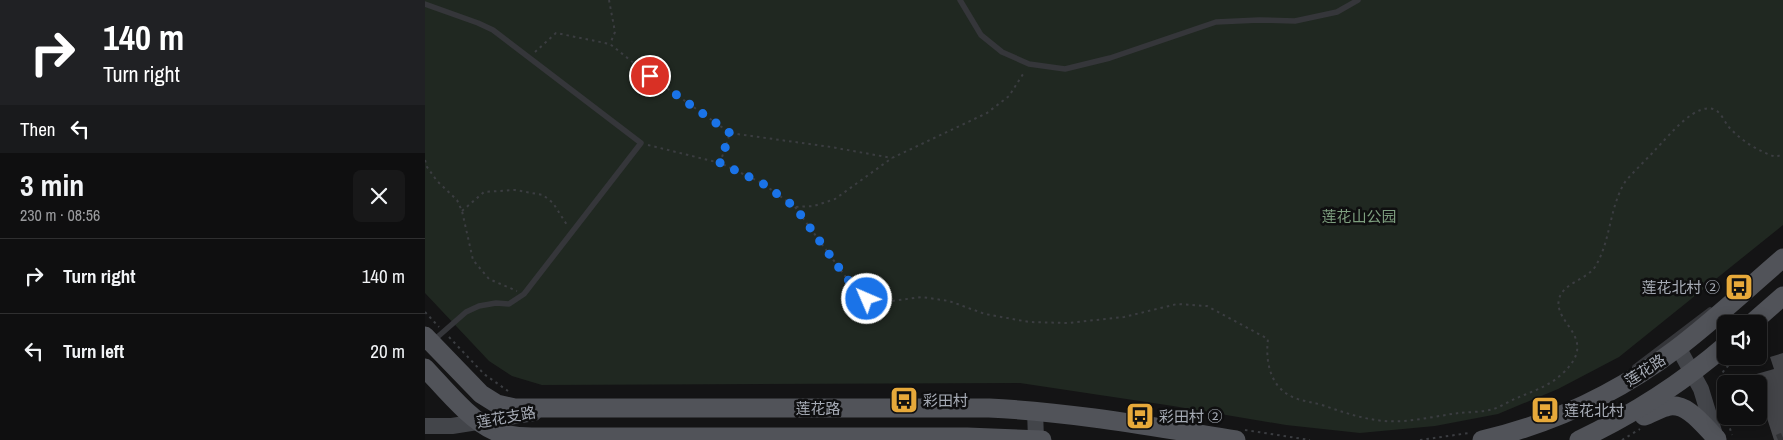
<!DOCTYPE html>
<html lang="en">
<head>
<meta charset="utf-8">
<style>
	:root { --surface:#0f0f10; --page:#181819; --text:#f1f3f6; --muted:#9b9c9f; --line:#2f2f30 }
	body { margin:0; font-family:"Archivo Narrow","Noto Sans SC",sans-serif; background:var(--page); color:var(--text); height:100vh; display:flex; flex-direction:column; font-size:19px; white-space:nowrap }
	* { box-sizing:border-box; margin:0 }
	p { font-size:16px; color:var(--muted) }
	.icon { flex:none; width:28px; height:28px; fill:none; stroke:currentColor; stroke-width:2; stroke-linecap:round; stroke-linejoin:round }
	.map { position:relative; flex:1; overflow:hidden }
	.details { display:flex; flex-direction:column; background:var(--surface); width:425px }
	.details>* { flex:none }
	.top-card { background:#202124; color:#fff; overflow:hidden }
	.controls { position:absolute; left:1292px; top:315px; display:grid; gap:10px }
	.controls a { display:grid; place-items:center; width:50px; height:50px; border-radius:8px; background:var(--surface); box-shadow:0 2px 12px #0003,0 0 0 1px var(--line); font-size:25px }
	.pin { position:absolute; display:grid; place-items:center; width:42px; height:42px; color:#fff; margin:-21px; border:2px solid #fff; border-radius:50%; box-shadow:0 1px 5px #0007 }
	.me { position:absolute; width:55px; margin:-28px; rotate:315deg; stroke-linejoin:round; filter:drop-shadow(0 0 4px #0008) }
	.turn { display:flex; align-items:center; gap:18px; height:105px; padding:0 20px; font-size:22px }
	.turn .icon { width:65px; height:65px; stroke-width:2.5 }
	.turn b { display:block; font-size:35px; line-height:42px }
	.then { display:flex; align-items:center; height:48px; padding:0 20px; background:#0003; gap:10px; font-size:19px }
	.round { display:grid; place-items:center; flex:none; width:52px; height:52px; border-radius:8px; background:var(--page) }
	.headline { display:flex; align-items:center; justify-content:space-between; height:85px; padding:0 20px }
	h1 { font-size:30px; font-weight:700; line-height:38px }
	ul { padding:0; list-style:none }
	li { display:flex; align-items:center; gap:15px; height:75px; padding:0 20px; border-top:1px solid var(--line) }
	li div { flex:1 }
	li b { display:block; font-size:19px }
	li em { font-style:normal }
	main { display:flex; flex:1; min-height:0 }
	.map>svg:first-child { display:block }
</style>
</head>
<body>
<main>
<section class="details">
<div class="top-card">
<div class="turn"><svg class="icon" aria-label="right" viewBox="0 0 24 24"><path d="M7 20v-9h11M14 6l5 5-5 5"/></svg><div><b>140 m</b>Turn right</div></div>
<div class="then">Then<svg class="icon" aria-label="left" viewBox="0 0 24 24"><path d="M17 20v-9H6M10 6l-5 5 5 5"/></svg></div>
</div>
<div class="headline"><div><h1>3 min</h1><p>230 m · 08:56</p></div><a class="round"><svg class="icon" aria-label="close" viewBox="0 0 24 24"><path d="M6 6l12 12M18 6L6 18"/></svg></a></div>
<ul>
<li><svg class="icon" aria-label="right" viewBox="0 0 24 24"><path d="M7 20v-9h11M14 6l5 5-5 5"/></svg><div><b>Turn right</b></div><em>140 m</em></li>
<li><svg class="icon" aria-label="left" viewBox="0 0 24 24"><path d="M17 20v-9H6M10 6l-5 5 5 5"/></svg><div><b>Turn left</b></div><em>20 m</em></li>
</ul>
</section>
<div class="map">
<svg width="1358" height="440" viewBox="0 0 1358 440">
	<rect width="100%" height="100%" fill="#141415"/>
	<path fill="#202821" d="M0 0H1358V225L1194 357 1133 389 1073 414 1010 426 935 433 861 425 748 406 595 383 117 385 87 376 64 361 0 293Z"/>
	<path fill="#434448" d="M1358 353V440H1349L1334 393V384H1331L1328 375 1349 369 1345 357Z"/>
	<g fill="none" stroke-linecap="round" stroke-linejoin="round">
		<path stroke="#313235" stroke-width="11" stroke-dasharray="11 5.5" stroke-linecap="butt" d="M1353 440 1358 438"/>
		<g stroke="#3b3d41" stroke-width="2" stroke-dasharray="2.5 4" stroke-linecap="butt">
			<path d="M184 0 190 32 185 44"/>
			<path d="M110 52 131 33 185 44 225 76 305 133 406 147 467 158"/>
			<path d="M223 145 295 163 337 183 370 207 389 206 410 199 467 158 562 113 584 96 600 71"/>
			<path d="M0 160 2 167 12 181 32 200 37 211 48 260 64 279 92 291"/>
			<path d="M295 163 305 133"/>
			<path d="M370 207 420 276 433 292 442 299 459 302 497 297 524 301 560 314 604 322 643 323 699 317 752 304 782 306 843 339C841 356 843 373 853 386 866 401 880 400 897 405 918 412 937 419 959 421 984 423 1010 416 1034 413 1045 412 1058 412 1068 409 1076 407 1084 401 1092 398 1108 391 1125 386 1138 373 1175 338 1128 324 1134 299 1138 283 1161 280 1170 267 1186 241 1184 208 1200 182 1210 170 1221 160 1231 149 1243 137 1273 98 1292 111 1297 115 1300 122 1303 126 1316 141 1333 151 1351 157L1358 154"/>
			<path d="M37 211 59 192 90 190 118 195 128 203 142 225"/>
			<path d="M0 312 14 327"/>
			<path d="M24 337 59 374 83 391"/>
			<path d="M1301 416C1292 385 1286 379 1314 356"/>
			<path d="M1301 416 1307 435"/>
			<path d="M820 430 885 440"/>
			<path d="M995 440 1044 433"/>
			<path d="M1197 440 1215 429"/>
		</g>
		<g stroke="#35363a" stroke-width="5.5">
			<path d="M535 0 556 35 577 52 604 64 640 69 685 58 791 22 834 20 870 21 912 12 933 0"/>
			<path d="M0 4 53 23 68 30 216 143 99 294 84 304 71 303 54 306 41 312 9 340"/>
			<path d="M1210 367 1285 310"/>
		</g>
		<g stroke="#43454a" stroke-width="16">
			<path d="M1253 347 1276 389 1291 438"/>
			<path d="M610 410 611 440"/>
			<path d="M0 426H27L109 413"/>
		</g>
		<g stroke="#515359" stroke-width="19">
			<path d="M1326 324 1358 296"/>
			<path d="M0 336 56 394 72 404 90 408H564C647 412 729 427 811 440"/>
			<path d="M0 368C19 388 47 423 72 432 84 436 95 437 107 437H542L617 440"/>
			<path d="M1219 416C1226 414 1233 409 1241 407 1261 400 1279 426 1292 439"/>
			<path d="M1057 440C1127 424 1194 392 1251 349 1288 321 1323 288 1358 258"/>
			<path d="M1154 440C1207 415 1257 383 1301 345"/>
		</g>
	</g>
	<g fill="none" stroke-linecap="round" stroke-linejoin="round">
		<path stroke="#1a73e8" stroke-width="9" stroke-dasharray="0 16.2" d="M225 76 305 133 295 163 337 183 370 207 420 276 433 292 442 299"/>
	</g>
	<defs>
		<symbol id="bus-square" viewBox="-11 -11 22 22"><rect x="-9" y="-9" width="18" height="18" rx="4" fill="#e7a93a" stroke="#0f0f10"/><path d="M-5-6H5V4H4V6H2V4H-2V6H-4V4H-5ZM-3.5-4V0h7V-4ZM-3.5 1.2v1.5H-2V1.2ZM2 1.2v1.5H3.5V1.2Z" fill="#111"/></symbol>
	</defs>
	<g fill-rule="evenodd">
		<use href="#bus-square" x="1298" y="271" width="32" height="32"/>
		<use href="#bus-square" x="463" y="384" width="32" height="32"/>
		<use href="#bus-square" x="1104" y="394" width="32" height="32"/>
		<use href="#bus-square" x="699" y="400" width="32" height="32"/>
	</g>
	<g text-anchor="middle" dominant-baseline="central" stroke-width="5" stroke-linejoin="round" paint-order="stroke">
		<g font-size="15" fill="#7e9f7f" stroke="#0f0f10">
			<text x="934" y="216">莲花山公园</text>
		</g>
		<g font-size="15" fill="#a6abb5" stroke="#0f0f10" text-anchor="start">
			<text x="1295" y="287" text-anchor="end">莲花北村 ②</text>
			<text x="498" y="400">彩田村</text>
			<text x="1139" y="410">莲花北村</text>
			<text x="734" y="416">彩田村 ②</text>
		</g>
		<g font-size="15" fill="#a6abb5" stroke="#0f0f10">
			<text transform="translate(1220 370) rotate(-33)">莲花路</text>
			<text x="393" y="408">莲花路</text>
			<text transform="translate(81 417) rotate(-10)">莲花支路</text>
		</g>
	</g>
</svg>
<div class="controls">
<a><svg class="icon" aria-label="sound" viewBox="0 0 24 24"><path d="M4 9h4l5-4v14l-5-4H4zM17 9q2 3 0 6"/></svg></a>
<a><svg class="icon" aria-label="search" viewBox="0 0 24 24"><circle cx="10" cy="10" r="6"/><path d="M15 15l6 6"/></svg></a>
</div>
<div class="pin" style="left:225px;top:76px;background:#d93025"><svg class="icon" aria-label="arrive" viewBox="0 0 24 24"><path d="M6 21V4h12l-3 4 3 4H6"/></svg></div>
<svg class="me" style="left:442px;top:299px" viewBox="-20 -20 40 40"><circle r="17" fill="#1a73e8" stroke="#fff" stroke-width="3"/><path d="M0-11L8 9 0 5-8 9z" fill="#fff"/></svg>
</div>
</main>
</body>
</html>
